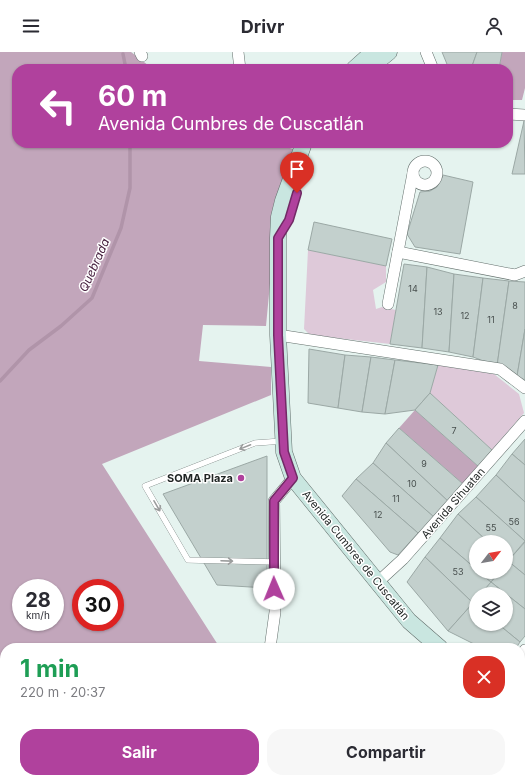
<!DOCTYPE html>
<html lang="es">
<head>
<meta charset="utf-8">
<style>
	:root { --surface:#fff; --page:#f7f7f7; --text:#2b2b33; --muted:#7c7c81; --accent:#b0419d }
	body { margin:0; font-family:Inter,sans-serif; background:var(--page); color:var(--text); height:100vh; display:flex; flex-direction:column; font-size:15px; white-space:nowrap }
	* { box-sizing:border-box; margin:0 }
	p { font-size:13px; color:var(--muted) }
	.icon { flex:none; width:22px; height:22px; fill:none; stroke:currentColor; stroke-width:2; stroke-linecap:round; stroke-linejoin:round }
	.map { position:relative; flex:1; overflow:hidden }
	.sheet { position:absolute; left:0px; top:591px; width:525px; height:140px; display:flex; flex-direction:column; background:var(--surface); border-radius:16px 16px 0 0; box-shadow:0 1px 3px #0004 }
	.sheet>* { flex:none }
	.guide { position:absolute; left:12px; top:12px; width:501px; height:84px; border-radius:16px; box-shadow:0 1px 3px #0004; background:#b0419d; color:#fff; overflow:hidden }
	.needle { width:26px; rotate:59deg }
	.fabs { position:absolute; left:469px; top:483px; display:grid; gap:8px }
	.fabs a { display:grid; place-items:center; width:44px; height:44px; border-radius:50%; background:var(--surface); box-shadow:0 1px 3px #0004; font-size:20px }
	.speed { position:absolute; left:12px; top:527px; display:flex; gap:8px; font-size:20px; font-weight:700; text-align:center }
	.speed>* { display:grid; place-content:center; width:52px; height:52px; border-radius:50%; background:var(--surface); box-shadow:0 1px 3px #0004; line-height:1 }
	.speed small { font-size:10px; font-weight:400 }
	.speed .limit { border:6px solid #d22; background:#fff; color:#111 }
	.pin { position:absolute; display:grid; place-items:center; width:34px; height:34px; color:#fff; margin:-41px -17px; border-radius:50% 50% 50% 0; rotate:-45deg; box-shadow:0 0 4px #0007 }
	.pin .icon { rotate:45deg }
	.me { position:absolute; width:44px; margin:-22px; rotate:359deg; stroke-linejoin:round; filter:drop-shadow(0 0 3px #0008) }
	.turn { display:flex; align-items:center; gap:14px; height:84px; padding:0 20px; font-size:18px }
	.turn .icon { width:52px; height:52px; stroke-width:2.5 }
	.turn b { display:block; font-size:28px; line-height:34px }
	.round { display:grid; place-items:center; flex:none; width:42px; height:42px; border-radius:16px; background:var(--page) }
	.head { display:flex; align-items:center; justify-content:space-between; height:68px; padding:0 20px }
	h1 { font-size:24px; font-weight:700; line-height:30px; color:#1e9e55 }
	.button { display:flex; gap:8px; margin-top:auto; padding:8px 20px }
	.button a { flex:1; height:46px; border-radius:16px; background:var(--accent); color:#fff; font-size:16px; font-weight:700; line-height:46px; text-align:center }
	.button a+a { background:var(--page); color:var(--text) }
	header { display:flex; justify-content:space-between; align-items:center; height:52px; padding:0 20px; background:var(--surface); font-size:18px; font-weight:700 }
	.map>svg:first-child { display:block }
</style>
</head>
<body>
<header><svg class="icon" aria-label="menu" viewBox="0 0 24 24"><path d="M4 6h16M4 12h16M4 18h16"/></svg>Drivr<svg class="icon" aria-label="person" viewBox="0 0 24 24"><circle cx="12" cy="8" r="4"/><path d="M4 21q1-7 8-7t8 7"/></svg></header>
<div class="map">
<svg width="525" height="731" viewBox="0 0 525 731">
	<rect width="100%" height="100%" fill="#e5f3ef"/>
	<g fill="#dec9d9">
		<path d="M308 198 386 214V230L373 238 376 257 382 255 396 258 390 292 310 283 304 277Z"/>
		<path d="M438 313 494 322 519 342 524 361 492 398 430 341Z"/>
	</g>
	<g fill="#c2a6bb" fill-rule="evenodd">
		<path d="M0 0H131L153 17H17V91H275L293 97 275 178 266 274 203 273 199 309 271 315V343L102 412 220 596H5V726H388L395 731H0ZM21 536H55V570H21ZM81 536H115V570H81Z"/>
		<path d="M502 0H525V36L522 48H508V17H499Z"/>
		<path d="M415 358 479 415 463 432 399 376Z"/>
	</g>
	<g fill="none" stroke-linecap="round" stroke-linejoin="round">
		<g stroke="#b094a9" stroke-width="3.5">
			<path d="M123 2 126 17"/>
			<path d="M0 329 29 298 61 274 92 246 121 176 130 136V91"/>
		</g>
	</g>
	<g fill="#c3d0cd" stroke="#9ba8a5">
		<path d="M442 0H477L471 17H449Z"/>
		<path d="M477 0H502L499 17H471Z"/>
		<path d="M524 69 525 122H512Z"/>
		<path d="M443 123 473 130 460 202 415 195 407 182 420 140 430 139 437 135Z"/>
		<path d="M314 170 392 187 386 214 308 198Z"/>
		<path d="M404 212 427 215 422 296 390 292Z"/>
		<path d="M427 215 454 222 449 300 422 296Z"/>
		<path d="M454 222 483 226 473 305 449 300Z"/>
		<path d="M483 226 509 229 497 314 473 305Z"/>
		<path d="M509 229 525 230V277L517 324 497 314Z"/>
		<path d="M525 277V328L517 324Z"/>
		<path d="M309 297 345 303 338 356 308 351Z"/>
		<path d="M345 303 371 305 362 360 338 356Z"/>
		<path d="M371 305 395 308 385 362 362 360Z"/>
		<path d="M395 308 438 313 430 341 415 358 385 362Z"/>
		<path d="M430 341 492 398 479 415 415 358Z"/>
		<path d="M399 376 463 432 450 451 386 391Z"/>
		<path d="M525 387V413L512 402Z"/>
		<path d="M386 391 450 451 435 466 373 411Z"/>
		<path d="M512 402 525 413V450L496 423Z"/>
		<path d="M267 404V536L217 533 163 442Z"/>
		<path d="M373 411 435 466 418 481 356 427Z"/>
		<path d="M496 423 525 450V489L476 445Z"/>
		<path d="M356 427 418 481 398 503 390 500 342 444Z"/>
		<path d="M476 445 525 489 508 509 506 507V490H488L458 462Z"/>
		<path d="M458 462 488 490H476V517L440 486Z"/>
		<path d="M440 486 476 517V520H479L491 530 481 542H476V547L473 551 425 505Z"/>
		<path d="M525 490V523L508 509Z"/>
		<path d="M425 505 473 551 448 579 407 530Z"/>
		<path d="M508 509 525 523V557L491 530 499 520H506Z"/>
		<path d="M479 520H499L491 530Z"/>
		<path d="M491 530 506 542H481Z"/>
		<path d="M506 542 525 557V584L520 590 498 572H506Z"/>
		<path d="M473 551 476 553V572H498L520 590 516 596H482L448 579Z"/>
	</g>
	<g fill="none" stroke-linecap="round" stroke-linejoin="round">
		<defs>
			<path id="lane" d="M274 510 188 508 145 434 255 391 283 389"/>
			<g id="street">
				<path d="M140 0 142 4"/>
				<path d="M238 0 240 17"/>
				<path d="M426 0 433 17"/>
				<path d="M508 62 525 63"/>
				<circle cx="425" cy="121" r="12"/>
				<path d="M398 200 515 223 525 219"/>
				<path d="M388 252 413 121"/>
				<path d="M278 283 500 317 525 336"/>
				<path d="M378 530 403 507 525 369"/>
				<path d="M270 596 275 560 274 449 293 426"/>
				<path d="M520 605 525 598"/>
			</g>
			<g id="secondary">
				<path d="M354 17 373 0"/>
				<path d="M368 17 389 0"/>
				<path d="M304 91 283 149 279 165 278 186V283L284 400 293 426 409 569 440 596"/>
				<path d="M520 630 525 632"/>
			</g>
		</defs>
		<use href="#lane" stroke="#636f6c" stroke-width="6"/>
		<use href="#street" stroke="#636f6c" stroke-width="12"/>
		<use href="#secondary" stroke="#636f6c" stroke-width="17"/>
		<use href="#lane" stroke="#fff" stroke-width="5.5"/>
		<use href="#street" stroke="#fff" stroke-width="11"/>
		<use href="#secondary" stroke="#c9e6e0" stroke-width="16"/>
	</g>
	<defs><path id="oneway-shaft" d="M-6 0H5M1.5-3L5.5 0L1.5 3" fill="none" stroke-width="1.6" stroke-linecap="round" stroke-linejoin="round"/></defs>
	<g stroke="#9a9c9c">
		<use href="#oneway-shaft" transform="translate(245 395) rotate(158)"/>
		<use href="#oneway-shaft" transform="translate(157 454) rotate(60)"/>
		<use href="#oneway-shaft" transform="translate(227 509) rotate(2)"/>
	</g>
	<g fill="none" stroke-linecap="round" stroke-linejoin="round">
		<defs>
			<path id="route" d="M274 537V449L293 426 284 400 278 283V186L289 168 297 141"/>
		</defs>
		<use href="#route" stroke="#722a66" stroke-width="10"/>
		<use href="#route" stroke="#b0419d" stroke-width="7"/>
	</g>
	<circle fill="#b0419d" stroke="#fff" stroke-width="1.5" cx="241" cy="426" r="4"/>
	<g text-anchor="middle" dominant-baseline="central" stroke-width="3" stroke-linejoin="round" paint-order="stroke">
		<g font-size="9" fill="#484f4e">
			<text x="413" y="236">14</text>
			<text x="515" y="253">8</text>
			<text x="438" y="259">13</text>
			<text x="465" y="263">12</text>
			<text x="491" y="267">11</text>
			<text x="454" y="378">7</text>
			<text x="424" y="411">9</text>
			<text x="412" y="431">10</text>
			<text x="396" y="446">11</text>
			<text x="378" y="462">12</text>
			<text x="514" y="469">56</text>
			<text x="491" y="475">55</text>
			<text x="458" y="519">53</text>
		</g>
		<g font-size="11" font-weight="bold" fill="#1f2423" stroke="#fff" text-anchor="end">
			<text x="233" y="426">SOMA Plaza</text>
		</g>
		<g font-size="11" fill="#1f2423" stroke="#fff">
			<text transform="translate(453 451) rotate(-49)">Avenida Sihuatan</text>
			<text transform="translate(356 503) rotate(51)">Avenida Cumbres de Cuscatlán</text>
		</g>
		<g font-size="12" font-style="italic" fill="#482140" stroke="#fff">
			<text transform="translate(94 213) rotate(-66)">Quebrada</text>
		</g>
	</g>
</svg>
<div class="fabs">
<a><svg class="needle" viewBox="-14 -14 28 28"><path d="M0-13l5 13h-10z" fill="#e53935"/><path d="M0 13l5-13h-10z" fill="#7c7c81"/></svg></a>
<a><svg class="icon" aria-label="layers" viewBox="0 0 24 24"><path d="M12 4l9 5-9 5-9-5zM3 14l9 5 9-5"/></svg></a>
</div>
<div class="speed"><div>28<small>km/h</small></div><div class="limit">30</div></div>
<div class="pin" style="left:297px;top:141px;background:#d93025"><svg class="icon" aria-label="arrive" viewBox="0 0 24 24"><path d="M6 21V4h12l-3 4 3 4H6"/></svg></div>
<svg class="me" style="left:274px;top:537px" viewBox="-20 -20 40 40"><circle r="19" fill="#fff"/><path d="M0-13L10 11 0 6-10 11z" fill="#b0419d"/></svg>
<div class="guide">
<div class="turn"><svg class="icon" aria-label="left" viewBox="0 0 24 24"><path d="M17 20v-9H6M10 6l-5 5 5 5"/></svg><div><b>60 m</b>Avenida Cumbres de Cuscatlán</div></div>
</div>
<section class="sheet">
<div class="head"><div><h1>1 min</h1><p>220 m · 20:37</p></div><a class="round" style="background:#d93025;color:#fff"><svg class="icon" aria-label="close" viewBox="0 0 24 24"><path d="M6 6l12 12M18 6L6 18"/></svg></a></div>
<div class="button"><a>Salir</a><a>Compartir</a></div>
</section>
</div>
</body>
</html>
